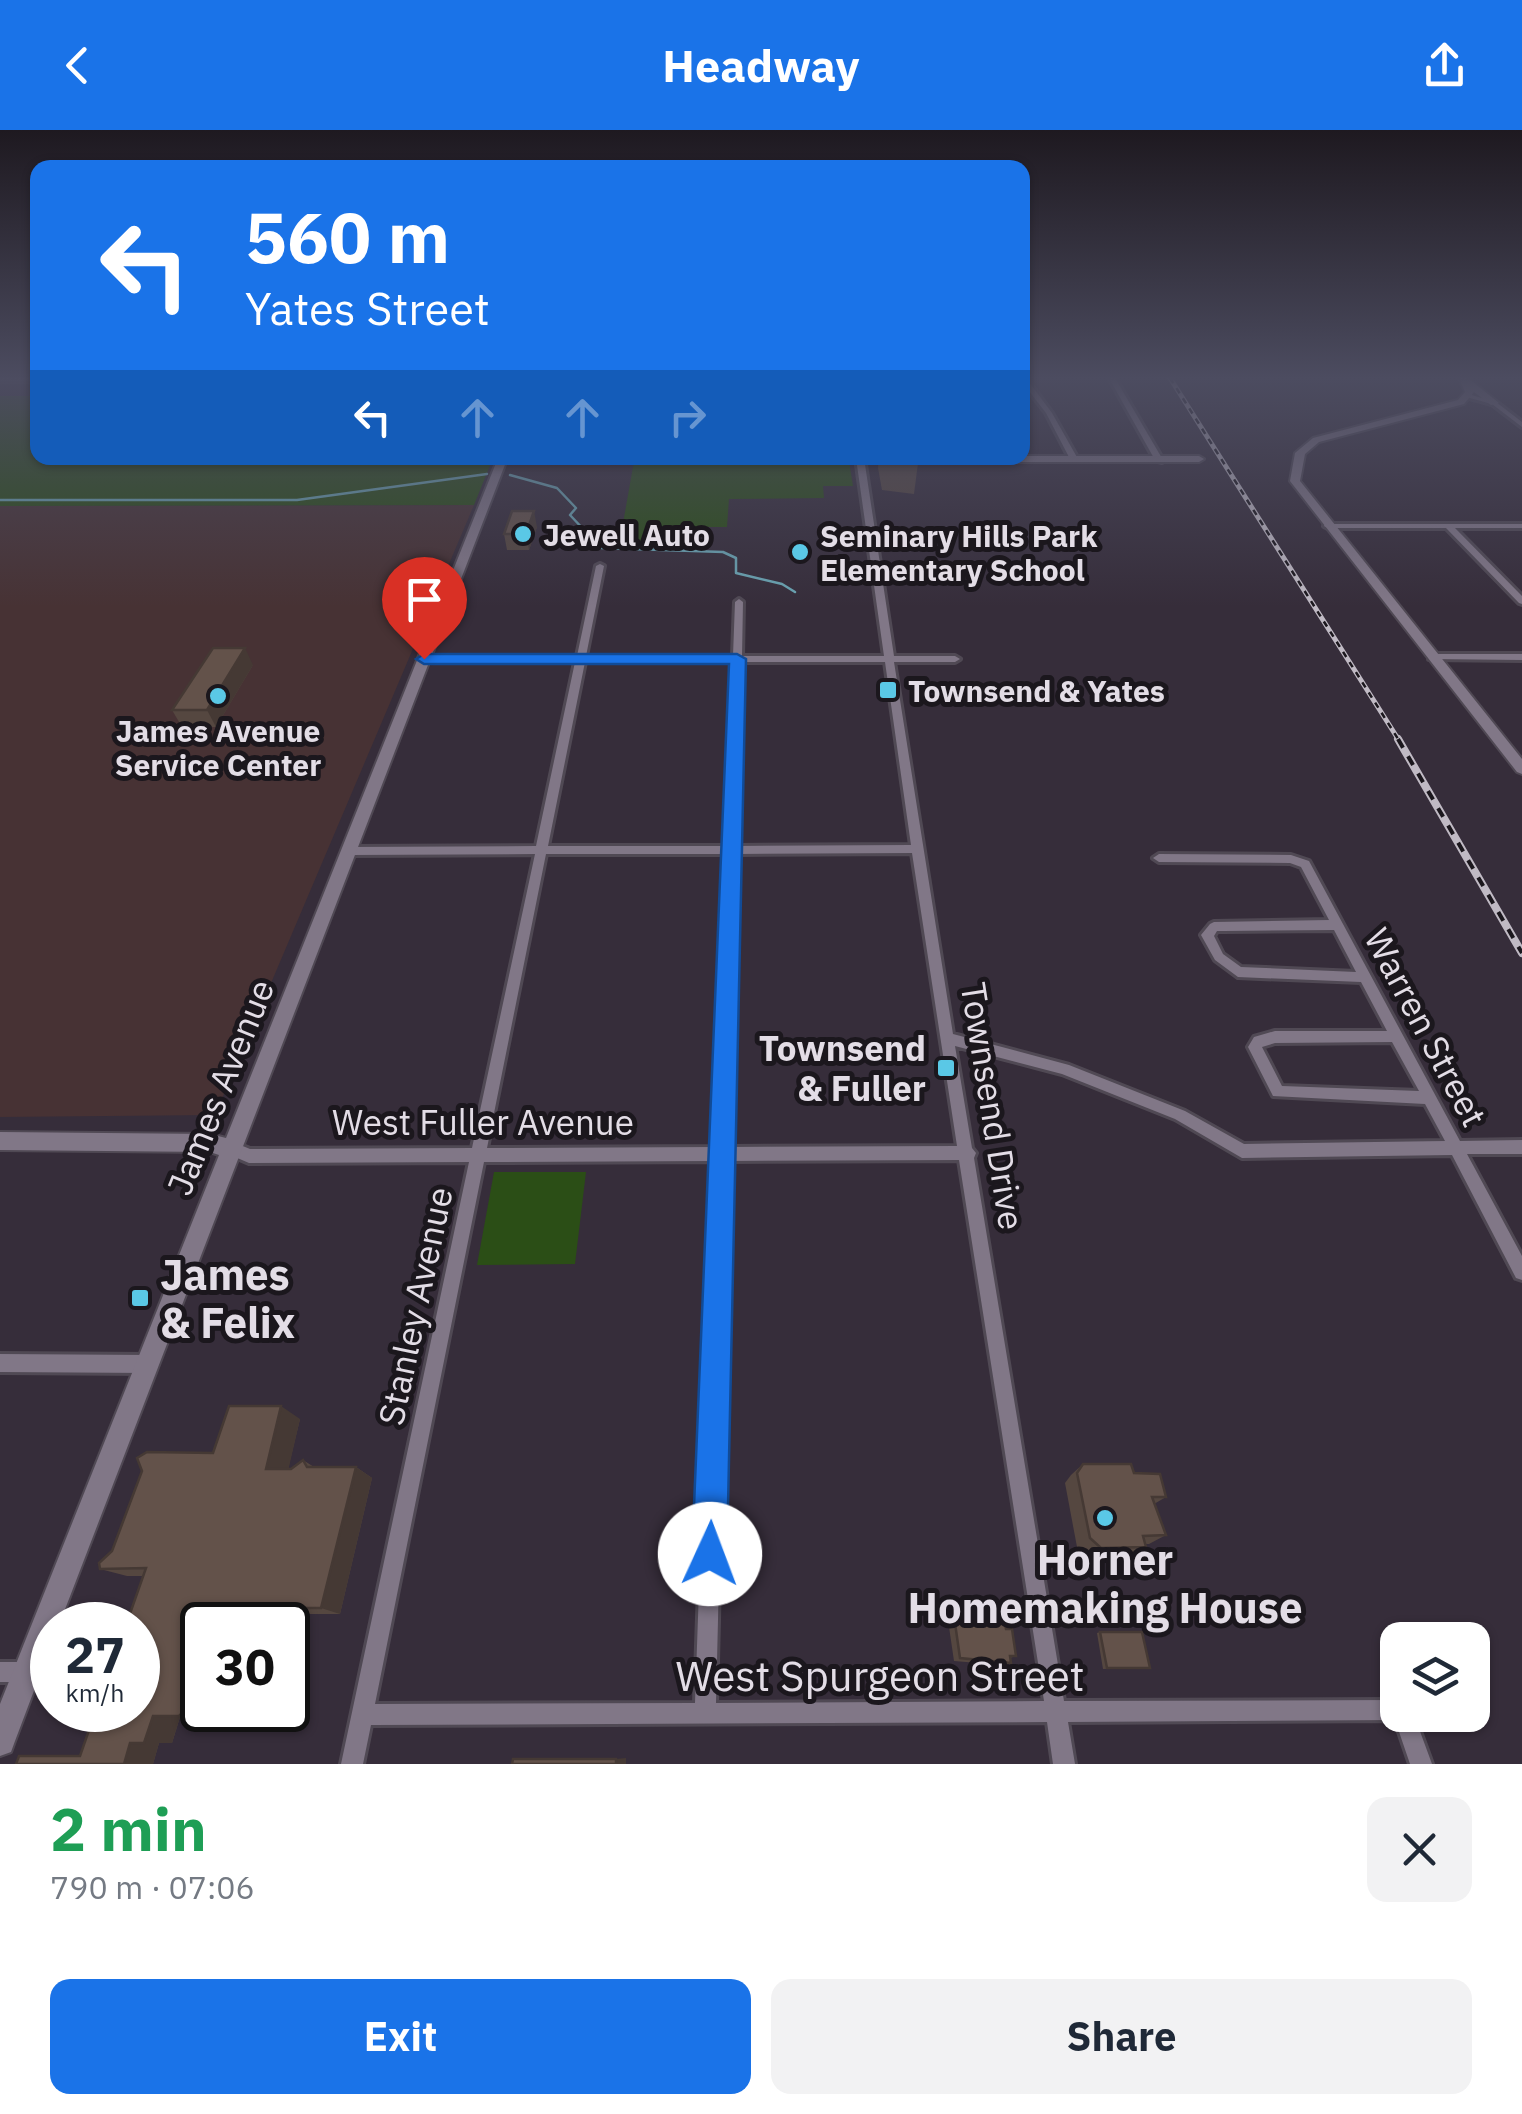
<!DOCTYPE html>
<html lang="en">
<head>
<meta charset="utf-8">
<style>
	:root { --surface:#fff; --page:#f2f2f3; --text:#1f2937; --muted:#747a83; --accent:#1a73e8 }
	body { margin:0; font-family:"IBM Plex Sans",sans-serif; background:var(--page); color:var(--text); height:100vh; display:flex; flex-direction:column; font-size:38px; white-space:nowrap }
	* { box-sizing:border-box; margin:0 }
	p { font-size:32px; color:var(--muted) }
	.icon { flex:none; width:55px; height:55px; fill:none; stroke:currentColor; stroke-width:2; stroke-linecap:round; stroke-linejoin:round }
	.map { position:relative; height:1634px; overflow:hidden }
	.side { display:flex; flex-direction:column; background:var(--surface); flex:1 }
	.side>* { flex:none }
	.banner { position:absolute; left:30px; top:30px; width:1000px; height:305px; border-radius:20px; box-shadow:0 2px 8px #0004; background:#1a73e8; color:#fff; overflow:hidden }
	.tools { position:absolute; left:1380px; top:1492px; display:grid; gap:20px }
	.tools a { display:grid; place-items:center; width:110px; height:110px; border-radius:20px; background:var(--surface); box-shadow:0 2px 8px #0004; font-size:50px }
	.speed { position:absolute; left:30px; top:1472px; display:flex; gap:20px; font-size:50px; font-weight:700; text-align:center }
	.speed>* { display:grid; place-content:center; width:130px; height:130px; border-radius:50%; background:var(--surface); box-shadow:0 2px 8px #0004; line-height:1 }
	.speed small { font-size:25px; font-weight:400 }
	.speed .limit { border:5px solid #111; border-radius:15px; background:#fff; color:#111 }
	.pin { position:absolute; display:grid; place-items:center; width:85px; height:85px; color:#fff; margin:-102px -42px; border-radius:50% 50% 50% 0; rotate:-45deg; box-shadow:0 0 10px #0007 }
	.pin .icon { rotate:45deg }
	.me { position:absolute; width:110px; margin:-55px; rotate:2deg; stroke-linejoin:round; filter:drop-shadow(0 0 8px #0008) }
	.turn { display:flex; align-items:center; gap:35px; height:210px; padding:0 50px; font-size:45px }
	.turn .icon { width:130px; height:130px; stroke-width:2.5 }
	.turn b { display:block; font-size:70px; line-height:85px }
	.lanes { display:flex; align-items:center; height:95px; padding:0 50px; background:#0003; justify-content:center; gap:50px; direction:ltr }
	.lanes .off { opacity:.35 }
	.round { display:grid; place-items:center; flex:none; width:105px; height:105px; border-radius:20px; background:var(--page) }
	.headline { display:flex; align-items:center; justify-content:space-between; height:170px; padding:0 50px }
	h1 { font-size:60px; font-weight:700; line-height:75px; color:#1e9e55 }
	.cta { display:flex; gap:20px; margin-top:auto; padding:20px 50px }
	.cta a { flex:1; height:115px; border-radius:20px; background:var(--accent); color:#fff; font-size:40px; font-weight:700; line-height:115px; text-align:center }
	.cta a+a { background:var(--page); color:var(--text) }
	header { display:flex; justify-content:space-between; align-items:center; height:130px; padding:0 50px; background:var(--accent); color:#fff; font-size:45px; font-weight:700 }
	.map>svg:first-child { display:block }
</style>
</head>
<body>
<header><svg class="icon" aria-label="back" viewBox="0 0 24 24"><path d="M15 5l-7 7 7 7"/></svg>Headway<svg class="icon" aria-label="share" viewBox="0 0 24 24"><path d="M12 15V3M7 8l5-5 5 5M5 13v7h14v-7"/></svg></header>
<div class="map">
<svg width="1522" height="1634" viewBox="0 0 1522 1634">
	<rect width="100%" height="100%" fill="#362d3a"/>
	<path fill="#473234" d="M474 375 215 985 0 987V376Z"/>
	<g fill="#2b4e16">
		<path d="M0 266H37L38 328H478L491 333 474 375 0 376Z"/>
		<path d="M634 331H849L853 356H823L824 368 729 369 727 397H681L679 416H619Z"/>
		<path d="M494 1042H586L575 1134 477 1135Z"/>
	</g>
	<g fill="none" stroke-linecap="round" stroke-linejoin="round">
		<g stroke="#6ba6b4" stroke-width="2.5">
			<path d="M510 345 557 358 576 378 570 385 601 418 723 422 736 428V443L782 454 795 462"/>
			<path d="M0 370H297L487 344"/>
		</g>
		<defs>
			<g id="street">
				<rect x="0" y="248" width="38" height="3"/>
				<path d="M1022 248H1026L1052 283 1078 329 1077 331 1070 329 1046 283 1022 252Z"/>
				<path d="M1109 248H1115L1163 330 1162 332 1155 330Z"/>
				<path d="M1468 264 1496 272 1522 292V297L1492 274 1466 267Z"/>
				<path d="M856 328H864L894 526H955L960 529 955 532H894L953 904 1069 935 1185 981 1244 1014 1445 1011 1425 974 1273 966 1248 917 1254 907 1275 901H1387L1361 852 1238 847 1215 830 1201 805 1210 794 1214 792 1329 790 1301 737 1290 733 1159 732 1153 728 1159 724 1291 725 1309 731 1460 1011 1522 1010V1024H1467L1522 1126V1150L1516 1148 1452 1025 1242 1028 1175 989 1062 944 955 916 972 1018 976 1023 974 1028 1064 1571 1398 1570V1585H1414L1432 1634H1410L1395 1590 1068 1592 1075 1634H1053L1047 1592 371 1595 363 1634H341L469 1032 249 1033 228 1024 226 1019 228 1014 233 1012 250 1019 472 1018 535 724 349 725 343 721 349 717 536 716 575 532H424L419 529 421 527 577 526 596 436 600 434 604 436 586 526H733L735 472 739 469 743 472 742 526H884ZM585 532H732L726 716H548ZM742 532H885L911 715 737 716ZM912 723 957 1016 730 1017 737 724ZM546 724H726L715 1017 487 1018ZM1334 800 1356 842 1241 837 1223 824 1214 806 1217 801H1224ZM1392 912 1419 961 1282 956 1262 917 1275 913ZM959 1030 1044 1571 716 1573 729 1031ZM714 1031 695 1573 375 1574 484 1032Z"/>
				<path d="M1325 394H1522V398H1455L1522 466V474L1519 473 1446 398H1328L1324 396Z"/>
				<path d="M1432 524H1522V530L1429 529V525Z"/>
				<path d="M0 1224 149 1225 155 1228 158 1234 155 1240 149 1243 0 1242Z"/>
				<path d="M0 1532H27L34 1535 37 1542 34 1549 27 1552H0Z"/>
			</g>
			<g id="secondary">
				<path d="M1459 248H1468L1499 273 1491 275 1474 262 1464 274 1319 312 1305 324 1300 351 1522 629V644L1517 642 1290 351 1295 323 1313 308 1458 270 1465 262Z"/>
				<path d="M1022 326H1199L1204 329 1199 332H506L59 1495H52V1513L15 1611 11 1622 0 1626V1574L219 1025 210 1022 0 1020V1002L210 1004 226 1008 498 328Z"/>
			</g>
		</defs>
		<use href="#street" stroke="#504954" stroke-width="6"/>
		<use href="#secondary" stroke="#504954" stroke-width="4"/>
		<use href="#street" fill="#817787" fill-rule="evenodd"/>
		<use href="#secondary" fill="#817787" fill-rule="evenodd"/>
		<defs>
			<path id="rail-far1" d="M1170 248 1400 612"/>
			<path id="rail" d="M1398 609 1522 823"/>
		</defs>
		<use href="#rail-far1" stroke="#c0bac4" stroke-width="5"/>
		<use href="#rail" stroke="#c0bac4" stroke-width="8"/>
		<use href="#rail-far1" stroke="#1b171d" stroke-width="2.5" stroke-dasharray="6" stroke-linecap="butt"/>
		<use href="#rail" stroke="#1b171d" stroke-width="4" stroke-dasharray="10" stroke-linecap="butt"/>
	</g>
	<g fill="#554740">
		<path d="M879 328H916L918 333 914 364 882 360 878 338Z"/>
		<path d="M537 397 529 420H507L504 404Z"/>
		<path d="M253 535 216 597H182L172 580Z"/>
		<path d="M300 1289 288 1339H291L303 1330 314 1337H356L372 1348 340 1484H244L241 1495H202L206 1587H180L172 1613H159L153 1634H16L80 1625 143 1446H127L100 1439Z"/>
		<path d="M1083 1334 1134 1343 1166 1367 1154 1374 1166 1405 1149 1414H1145L1146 1417 1130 1425 1087 1426 1077 1417 1065 1353 1071 1345Z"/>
		<path d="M955 1493 1006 1499 1016 1526 1010 1528 1011 1533 1002 1535 954 1531 949 1497Z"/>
		<path d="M1100 1502 1150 1538 1103 1539 1097 1503Z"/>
	</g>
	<g fill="#453934">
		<path d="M534 381 537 397 529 420 526 404Z"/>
		<path d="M245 518 253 535 216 597 207 580Z"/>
		<path d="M281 1276 300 1289 286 1350 266 1339Z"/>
		<path d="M356 1337 372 1348 340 1484 321 1478Z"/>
		<path d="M221 1478 244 1484 241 1495H216Z"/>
		<path d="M202 1539V1580H213L206 1587 179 1586 198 1555Z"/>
		<path d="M153 1586 180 1587 172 1613H144Z"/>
		<path d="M130 1613H159L153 1634H124Z"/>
		<path d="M626 1628V1634H616V1629Z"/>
	</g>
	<g fill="#63524a" stroke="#453934" stroke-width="2.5">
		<path d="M885 328H916L918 333 885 329Z"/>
		<path d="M512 381H534L526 404H504Z"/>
		<path d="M213 518H245L207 580H172Z"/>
		<path d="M229 1276H281L266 1339H291L303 1330 307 1337H356L321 1478H221L216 1495H202V1539L198 1555H202L198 1568 179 1586H153L144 1613H130L124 1634H16L19 1626H80L96 1580H138V1495H126L146 1438 100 1439 99 1433 112 1421 142 1341 137 1328 147 1322 213 1323Z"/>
		<path d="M1083 1334H1131L1134 1343 1160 1344 1166 1367H1152L1166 1405 1143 1406 1146 1417 1101 1418 1090 1408 1077 1343Z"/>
		<path d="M955 1493 1005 1494 1006 1499H1012L1016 1526H1010L1011 1533 960 1528Z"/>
		<path d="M1100 1502H1142L1150 1538H1107Z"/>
		<path d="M513 1629H616V1634H512Z"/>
	</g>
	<linearGradient id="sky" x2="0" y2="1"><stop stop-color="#1e1920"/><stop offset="0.52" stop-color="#4c4c60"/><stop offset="1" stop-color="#4c4c60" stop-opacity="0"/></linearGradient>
	<rect width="1522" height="477" fill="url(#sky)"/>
	<path fill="#1a73e8" stroke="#114b97" stroke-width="2.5" d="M737 524 746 529 727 1424 722 1436 710 1441 697 1436 692 1424 729 534H424L416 529 424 524Z"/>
	<g fill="#5ac8e6" stroke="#1b171d" stroke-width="4">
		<circle cx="523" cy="404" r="10"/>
		<circle cx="800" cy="422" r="10"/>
		<rect x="878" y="550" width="20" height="20" rx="5"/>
		<circle cx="218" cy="566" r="10"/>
		<rect x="936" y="928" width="20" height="20" rx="5"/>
		<rect x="130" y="1158" width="20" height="20" rx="5"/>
		<circle cx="1105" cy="1388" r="10"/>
	</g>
	<g text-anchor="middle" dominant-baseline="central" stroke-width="10" stroke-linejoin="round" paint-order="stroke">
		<g font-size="30" font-weight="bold" fill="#e3dde6" stroke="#1b171d" text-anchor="start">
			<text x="543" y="404">Jewell Auto</text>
			<text x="820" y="405">Seminary Hills Park<tspan x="820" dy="34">Elementary School</tspan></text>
			<text x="908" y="560">Townsend &amp; Yates</text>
			<text x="218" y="600" text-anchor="middle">James Avenue<tspan x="218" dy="34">Service Center</tspan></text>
		</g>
		<g font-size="35" fill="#e3dde6" stroke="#1b171d">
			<text transform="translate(1426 897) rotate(62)">Warren Street</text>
			<text transform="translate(220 957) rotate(-68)">James Avenue</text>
			<text transform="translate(993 976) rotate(81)">Townsend Drive</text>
			<text x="483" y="992">West Fuller Avenue</text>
			<text transform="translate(415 1176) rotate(-78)">Stanley Avenue</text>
		</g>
		<g font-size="35" font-weight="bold" fill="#e3dde6" stroke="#1b171d" text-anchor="end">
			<text x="926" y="918">Townsend<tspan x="926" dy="40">&amp; Fuller</tspan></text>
		</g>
		<g font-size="42" font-weight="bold" fill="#e3dde6" stroke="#1b171d" text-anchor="start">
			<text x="160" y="1144">James<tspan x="160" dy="48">&amp; Felix</tspan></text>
			<text x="1105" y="1429" text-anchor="middle">Horner<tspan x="1105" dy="48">Homemaking House</tspan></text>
		</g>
		<g font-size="42" fill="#e3dde6" stroke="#1b171d">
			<text x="880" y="1545">West Spurgeon Street</text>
		</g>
	</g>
</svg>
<div class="tools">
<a><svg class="icon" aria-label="layers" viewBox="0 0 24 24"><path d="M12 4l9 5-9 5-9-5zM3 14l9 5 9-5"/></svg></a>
</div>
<div class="speed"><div>27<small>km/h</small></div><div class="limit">30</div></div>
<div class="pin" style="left:424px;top:529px;background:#d93025"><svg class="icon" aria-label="arrive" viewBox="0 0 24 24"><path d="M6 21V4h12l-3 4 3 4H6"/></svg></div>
<svg class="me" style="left:710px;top:1424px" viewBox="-20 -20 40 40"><circle r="19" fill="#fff"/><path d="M0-13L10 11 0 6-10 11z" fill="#1a73e8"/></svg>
<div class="banner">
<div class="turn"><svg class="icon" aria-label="left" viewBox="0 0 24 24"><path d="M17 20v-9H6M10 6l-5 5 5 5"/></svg><div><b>560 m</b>Yates Street</div></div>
<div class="lanes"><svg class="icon" aria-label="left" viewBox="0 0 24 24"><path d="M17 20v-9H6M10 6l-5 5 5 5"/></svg><svg class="icon off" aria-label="ahead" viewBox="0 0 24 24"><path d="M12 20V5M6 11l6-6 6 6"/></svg><svg class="icon off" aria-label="ahead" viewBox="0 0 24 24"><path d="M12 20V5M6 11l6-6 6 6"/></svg><svg class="icon off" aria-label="right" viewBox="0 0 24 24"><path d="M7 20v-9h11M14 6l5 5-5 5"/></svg></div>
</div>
</div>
<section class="side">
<div class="headline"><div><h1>2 min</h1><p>790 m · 07:06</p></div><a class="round"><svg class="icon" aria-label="close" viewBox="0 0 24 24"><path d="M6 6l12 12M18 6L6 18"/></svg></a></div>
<div class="cta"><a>Exit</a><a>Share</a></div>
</section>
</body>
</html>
